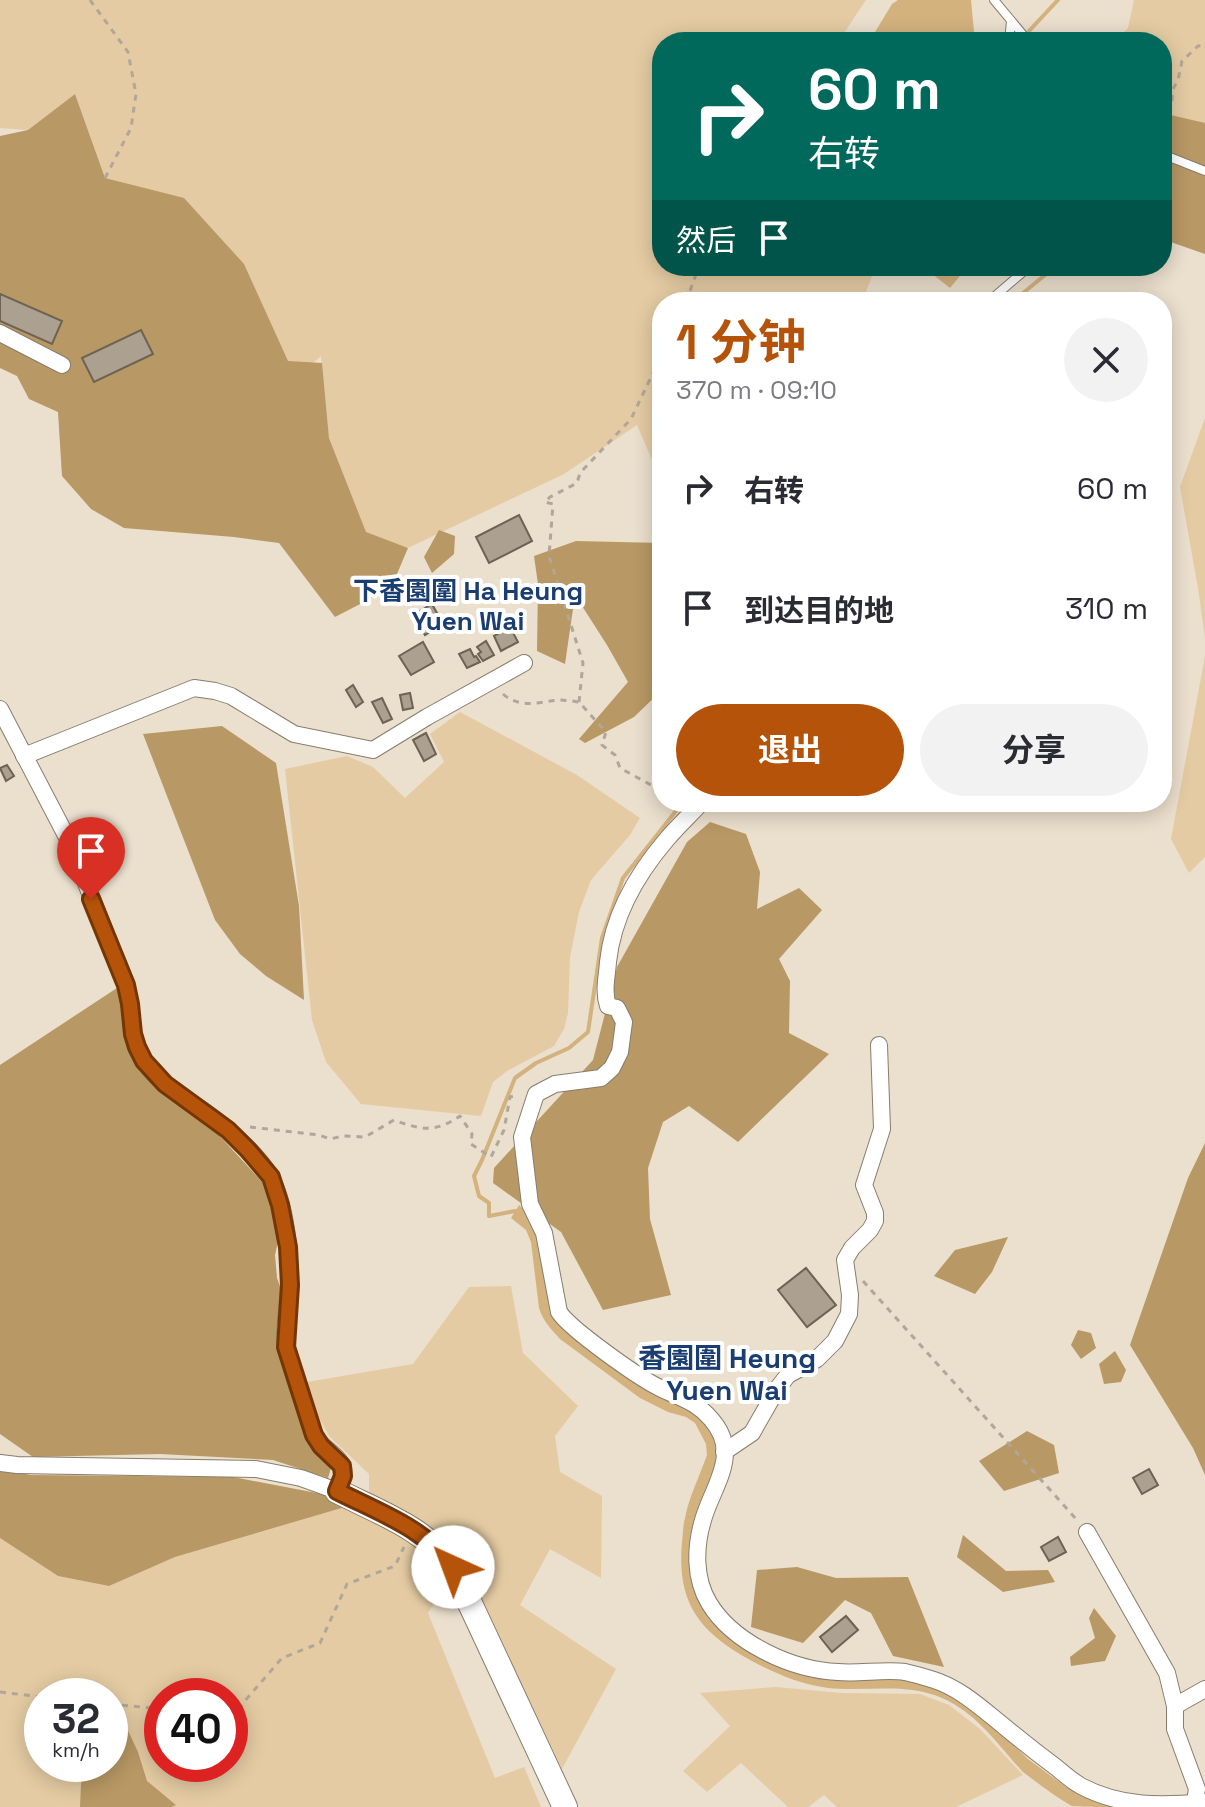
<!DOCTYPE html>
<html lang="zh">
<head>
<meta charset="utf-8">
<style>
	:root { --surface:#fff; --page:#f2f2f3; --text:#2b2b33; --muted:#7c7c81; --accent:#b45309 }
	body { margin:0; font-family:"Space Grotesk","Noto Sans SC",sans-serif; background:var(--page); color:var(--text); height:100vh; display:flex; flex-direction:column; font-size:30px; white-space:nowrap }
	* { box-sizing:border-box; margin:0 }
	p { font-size:26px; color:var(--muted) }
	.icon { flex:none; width:44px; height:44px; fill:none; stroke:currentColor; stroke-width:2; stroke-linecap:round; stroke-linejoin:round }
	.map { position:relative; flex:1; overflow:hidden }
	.panel { position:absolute; left:652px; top:292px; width:520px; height:520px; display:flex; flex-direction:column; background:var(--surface); border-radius:32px; box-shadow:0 4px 20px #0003 }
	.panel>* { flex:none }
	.banner { position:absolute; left:652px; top:32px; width:520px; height:244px; border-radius:32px; box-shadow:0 4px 20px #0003; background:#00695c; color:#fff; overflow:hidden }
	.speed { position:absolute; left:24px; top:1678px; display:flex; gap:16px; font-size:40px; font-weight:700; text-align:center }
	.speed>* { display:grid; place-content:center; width:104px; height:104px; border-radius:50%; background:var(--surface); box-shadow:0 4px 20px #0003; line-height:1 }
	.speed small { font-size:20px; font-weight:400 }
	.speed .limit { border:12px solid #d22; background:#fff; color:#111 }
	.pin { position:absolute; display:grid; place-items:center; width:68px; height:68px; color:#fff; margin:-82px -34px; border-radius:50% 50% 50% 0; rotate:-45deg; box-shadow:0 0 8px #0007 }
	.pin .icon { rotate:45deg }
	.me { position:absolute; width:88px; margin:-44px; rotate:317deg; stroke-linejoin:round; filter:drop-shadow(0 0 6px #0008) }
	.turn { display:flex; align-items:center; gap:28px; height:168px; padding:0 24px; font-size:36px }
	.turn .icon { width:104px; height:104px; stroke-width:2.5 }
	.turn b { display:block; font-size:56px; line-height:68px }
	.then { display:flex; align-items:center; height:76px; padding:0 24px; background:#0003; gap:16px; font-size:30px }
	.round { display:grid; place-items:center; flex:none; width:84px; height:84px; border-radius:42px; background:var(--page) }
	.head { display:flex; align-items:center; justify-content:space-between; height:136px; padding:0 24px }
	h1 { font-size:48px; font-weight:700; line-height:60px; color:var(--accent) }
	.button { display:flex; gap:16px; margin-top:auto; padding:16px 24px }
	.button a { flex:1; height:92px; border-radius:48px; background:var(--accent); color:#fff; font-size:32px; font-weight:700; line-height:92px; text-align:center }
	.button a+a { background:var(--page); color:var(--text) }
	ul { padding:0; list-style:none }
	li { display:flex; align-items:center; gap:24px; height:120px; padding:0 24px }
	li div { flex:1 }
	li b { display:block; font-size:30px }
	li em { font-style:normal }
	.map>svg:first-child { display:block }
</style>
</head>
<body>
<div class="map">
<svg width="1205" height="1807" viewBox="0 0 1205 1807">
	<rect width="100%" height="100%" fill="#ebdfcd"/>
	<g fill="#e4cba3" fill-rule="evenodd">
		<path d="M0 0H866L838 42H662V266H876L862 302H662V483L637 425 564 474 408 548 366 533 329 438 321 356 263 409 184 199 105 178 75 94 28 130 0 128Z"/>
		<path d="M1134 0H1205V175L1162 148V42H1114L1128 28Z"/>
		<path d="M1205 418V638L1198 588 1180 487Z"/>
		<path d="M1205 656V857L1189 873 1171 839Z"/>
		<path d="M460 712 577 775 640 818 630 835 591 880 579 912 570 957 568 1013 564 1029 554 1046 507 1071 493 1082 481 1116 361 1104 326 1062 312 1020 285 769 347 756 373 767 405 798 444 762 430 734Z"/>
		<path d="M511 1286 523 1353 578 1406 555 1436 560 1472 602 1496 601 1578 550 1549 520 1605 616 1669 562 1769 469 1571 449 1579 428 1613 495 1778 524 1767 541 1807H0V1538L58 1576 109 1586 175 1557 345 1507 369 1492V1474L330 1437 315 1411 307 1382 413 1364 469 1287ZM42 1696H110V1764H42ZM162 1696H230V1764H162Z"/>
		<path d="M776 1687 842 1693 920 1694 949 1705 980 1729 1023 1775 956 1807H837L824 1795 808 1807H788L741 1763 707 1792 683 1771 730 1726 700 1693Z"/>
	</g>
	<g fill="#b89864">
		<path d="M75 94 105 178 184 198 244 264 288 361 322 363 329 438 366 532 408 548 391 588 335 617 279 543 234 537 124 528 91 509 62 476 58 412 29 399 17 376 0 368V136L28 130Z"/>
		<path d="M1162 113 1205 123V254L1162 239Z"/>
		<path d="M439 530 455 536 454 554 432 573 424 557Z"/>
		<path d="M576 541 662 543V690L634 717 585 743 579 739 628 682 607 645 575 595 565 664 537 651 538 584 534 556Z"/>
		<path d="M222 726 276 763 299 906 304 1000 266 976 240 954 215 920 143 734Z"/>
		<path d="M710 822 746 834 760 872 757 909 799 888 822 910 779 959 790 981 789 1033 829 1054 738 1142 689 1106 663 1122 648 1168 650 1219 671 1295 603 1310 561 1232 493 1183 494 1168 593 1060 617 967 687 842Z"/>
		<path d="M120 986 123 1024 140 1071 170 1099 217 1133 264 1184 279 1237 275 1255 277 1278 284 1297 279 1336 321 1453 331 1468 328 1478 273 1460 160 1454 33 1457 0 1434V1065Z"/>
		<path d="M1205 1143V1475L1193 1448 1130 1345 1188 1178Z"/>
		<path d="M1008 1237 992 1272 975 1294 934 1276 955 1250Z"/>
		<path d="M1078 1330 1091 1333 1096 1348 1081 1359 1071 1345Z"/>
		<path d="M1115 1351 1126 1370 1121 1382 1104 1384 1099 1364Z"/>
		<path d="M1027 1431 1054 1445 1059 1473 1004 1491 979 1461Z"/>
		<path d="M0 1468 30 1475 233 1477 322 1494 345 1507 175 1557 109 1586 58 1576 0 1538Z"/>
		<path d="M963 1535 1006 1571 1048 1570 1055 1582 1003 1592 957 1557Z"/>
		<path d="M797 1567 836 1578 908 1577 944 1667 893 1656 871 1613 845 1600 803 1643 751 1627 757 1570Z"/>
		<path d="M1094 1608 1116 1636 1105 1661 1071 1666 1070 1657 1095 1638 1089 1618Z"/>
		<path d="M110 1716 123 1720 138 1752 147 1781 176 1805 172 1807H80L82 1764H110Z"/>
	</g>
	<g fill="#d3b27e">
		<path d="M898 0H971L975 42H869L892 4Z"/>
		<path d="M922 266H968L950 288Z"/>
		<path d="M519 1205 533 1220 552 1304 704 1416 719 1450 696 1587 777 1661 897 1675 962 1696 1028 1759 1066 1787 1092 1800 1120 1807C1108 1807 1082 1807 1072 1806 1062 1801 1030 1778 1022 1771 997 1744 977 1713 942 1698 906 1682 866 1692 828 1688 798 1684 769 1671 743 1656 695 1628 677 1598 682 1542 683 1534 683 1525 685 1518 689 1497 700 1475 707 1455L706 1444 695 1423 686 1417 668 1412 640 1398 560 1339C551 1329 543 1321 539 1308L531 1242 526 1230 511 1218Z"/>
	</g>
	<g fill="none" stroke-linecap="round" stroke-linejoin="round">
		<g stroke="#d3b27e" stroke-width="4">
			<path d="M1029 31 1058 0"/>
			<path d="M1012 302 1056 266"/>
			<path d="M519 1214 515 1211 489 1216V1203L479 1196 474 1176 482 1160 515 1078 536 1063 569 1048 588 1032 602 938 623 878 683 802"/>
		</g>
	</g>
	<g fill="#aca190" stroke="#6d6353" stroke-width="2">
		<path d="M0 294 62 321 52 344 0 321Z"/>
		<path d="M141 330 153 354 94 382 82 358Z"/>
		<path d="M519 515 532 541 489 563 476 537Z"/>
		<path d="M432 604 443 624 425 635 413 615Z"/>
		<path d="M510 627 518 642 501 651 494 636Z"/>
		<path d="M486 641 494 655 483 661 478 654 481 652 477 647Z"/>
		<path d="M423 642 434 662 411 675 399 656Z"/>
		<path d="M470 649 474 657 476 656 480 662 467 668 459 654Z"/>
		<path d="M353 685 363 702 356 707 346 690Z"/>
		<path d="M410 693 413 708 403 710 400 695Z"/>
		<path d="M382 698 392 719 383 723 372 702Z"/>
		<path d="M426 733 436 754 424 761 413 740Z"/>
		<path d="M7 765 14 776 6 781 0 768Z"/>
		<path d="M806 1268 836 1305 807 1327 778 1290Z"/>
		<path d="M1149 1469 1158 1485 1142 1494 1133 1478Z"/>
		<path d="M1058 1537 1066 1552 1049 1561 1041 1547Z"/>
		<path d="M846 1616 858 1630 832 1652 820 1637Z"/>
	</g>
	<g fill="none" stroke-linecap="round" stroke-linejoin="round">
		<defs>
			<g id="lane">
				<path d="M994 0 1029 42"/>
				<path d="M1009 42 1011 21"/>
				<path d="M1162 154 1205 171"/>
				<path d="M988 302 1030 266"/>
			</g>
			<g id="street">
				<path d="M0 333 62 365"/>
				<path d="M0 709 71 845 126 985C132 1009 130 1035 141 1056 155 1082 182 1096 205 1112 226 1127 257 1153 270 1176 286 1204 291 1257 289 1289 288 1308 283 1331 287 1349 291 1367 297 1385 303 1402 307 1413 309 1426 315 1436 321 1448 339 1455 343 1468 345 1475 340 1484 337 1491L301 1478 256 1469 17 1465 0 1463"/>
				<path d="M24 756 194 688 215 691 231 696 294 734 373 750 427 717 524 663"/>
				<path d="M702 802C690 815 678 826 667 839 637 874 613 915 608 962 607 977 603 991 608 1006L617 1008 624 1022 620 1052 612 1068 601 1078 555 1084 536 1094 522 1137 530 1204 544 1233 559 1312C570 1329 639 1378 660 1388 680 1398 696 1401 711 1419 742 1454 713 1485 703 1520 695 1547 694 1578 709 1603 733 1643 792 1670 838 1672 858 1674 886 1669 905 1672 914 1674 925 1677 934 1680 959 1688 979 1706 1000 1723 1018 1738 1037 1753 1057 1768 1064 1774 1072 1781 1081 1786 1120 1807 1162 1806 1205 1802"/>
				<path d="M724 1452 752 1433 777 1389 788 1375 817 1359 835 1341 849 1314 850 1295 845 1260 852 1248 870 1230 875 1221V1213L864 1185 882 1129 879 1045"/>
				<path d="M1087 1532 1167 1673 1175 1706V1729L1197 1789 1194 1807"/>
				<path d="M1175 1706 1205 1689"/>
			</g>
			<path id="secondary" d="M337 1491C378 1512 425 1528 453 1567L565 1807"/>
		</defs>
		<use href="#lane" stroke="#887d6d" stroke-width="10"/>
		<use href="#street" stroke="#887d6d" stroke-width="18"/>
		<use href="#secondary" stroke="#887d6d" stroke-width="26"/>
		<g stroke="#b1a799" stroke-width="3" stroke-dasharray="6 6" stroke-linecap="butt">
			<path d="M90 0 128 52 136 94 131 128 105 178"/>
			<path d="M1162 108 1172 100 1173 89 1178 80 1182 61 1198 46 1205 45"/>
			<path d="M686 302 699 266"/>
			<path d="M503 694C520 709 539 702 559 700 565 700 572 701 579 702L606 732 602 745 615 755 620 768 662 791"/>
			<path d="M579 702 583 663 549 556 553 504 545 502 550 497 577 483 580 473 631 419 662 354"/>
			<path d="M250 1127 319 1135 330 1139 343 1136 365 1137 394 1120C421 1130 435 1133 460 1116L472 1134 471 1144 491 1157 504 1130 510 1097 518 1095"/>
			<path d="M863 1281 1077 1520"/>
			<path d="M0 1692 42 1697"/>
			<path d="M110 1704 162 1709"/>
			<path d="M230 1718 282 1658 320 1643 347 1584 395 1566 404 1547"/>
		</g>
		<use href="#lane" stroke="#fff" stroke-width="8"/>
		<use href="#street" stroke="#fff" stroke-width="16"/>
		<use href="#secondary" stroke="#fff" stroke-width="24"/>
	</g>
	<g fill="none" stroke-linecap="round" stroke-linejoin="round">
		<defs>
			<path id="route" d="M91 899 126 985 130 1004 133 1034 137 1047 144 1061 165 1084 228 1130 248 1150 271 1177 280 1205 288 1247 290 1285 286 1347 314 1435 321 1446 342 1466 343 1476 337 1491C378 1512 425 1528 453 1567"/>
		</defs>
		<use href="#route" stroke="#753606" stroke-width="20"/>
		<use href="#route" stroke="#b45309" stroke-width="14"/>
	</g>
	<g text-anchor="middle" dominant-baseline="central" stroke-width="8" stroke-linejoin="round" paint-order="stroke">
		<g font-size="26" font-weight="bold" fill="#1a3d72" stroke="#fff">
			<text x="468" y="591">下香園圍 Ha Heung<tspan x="468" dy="30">Yuen Wai</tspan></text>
		</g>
		<g font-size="28" font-weight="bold" fill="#1a3d72" stroke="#fff">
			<text x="727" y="1358">香園圍 Heung<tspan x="727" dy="32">Yuen Wai</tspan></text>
		</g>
	</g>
</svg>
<div class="speed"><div>32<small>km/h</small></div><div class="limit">40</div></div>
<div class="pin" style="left:91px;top:899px;background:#d93025"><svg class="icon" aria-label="arrive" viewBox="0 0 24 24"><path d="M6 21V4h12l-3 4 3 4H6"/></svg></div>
<svg class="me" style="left:453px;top:1567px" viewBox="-20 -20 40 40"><circle r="19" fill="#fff"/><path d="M0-13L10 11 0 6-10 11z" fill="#b45309"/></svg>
<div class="banner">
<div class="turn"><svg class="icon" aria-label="right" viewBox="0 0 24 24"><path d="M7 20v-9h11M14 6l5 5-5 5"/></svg><div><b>60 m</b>右转</div></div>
<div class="then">然后<svg class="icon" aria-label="arrive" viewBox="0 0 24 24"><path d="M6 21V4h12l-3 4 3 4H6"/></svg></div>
</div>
<section class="panel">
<div class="head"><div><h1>1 分钟</h1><p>370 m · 09:10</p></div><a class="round"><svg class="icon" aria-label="close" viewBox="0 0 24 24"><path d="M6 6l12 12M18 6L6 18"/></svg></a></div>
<ul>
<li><svg class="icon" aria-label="right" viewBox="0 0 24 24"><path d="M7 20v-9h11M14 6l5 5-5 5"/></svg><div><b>右转</b></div><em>60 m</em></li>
<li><svg class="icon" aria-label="arrive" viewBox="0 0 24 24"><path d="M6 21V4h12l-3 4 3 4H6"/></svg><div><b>到达目的地</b></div><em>310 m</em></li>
</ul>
<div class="button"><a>退出</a><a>分享</a></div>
</section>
</div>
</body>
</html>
